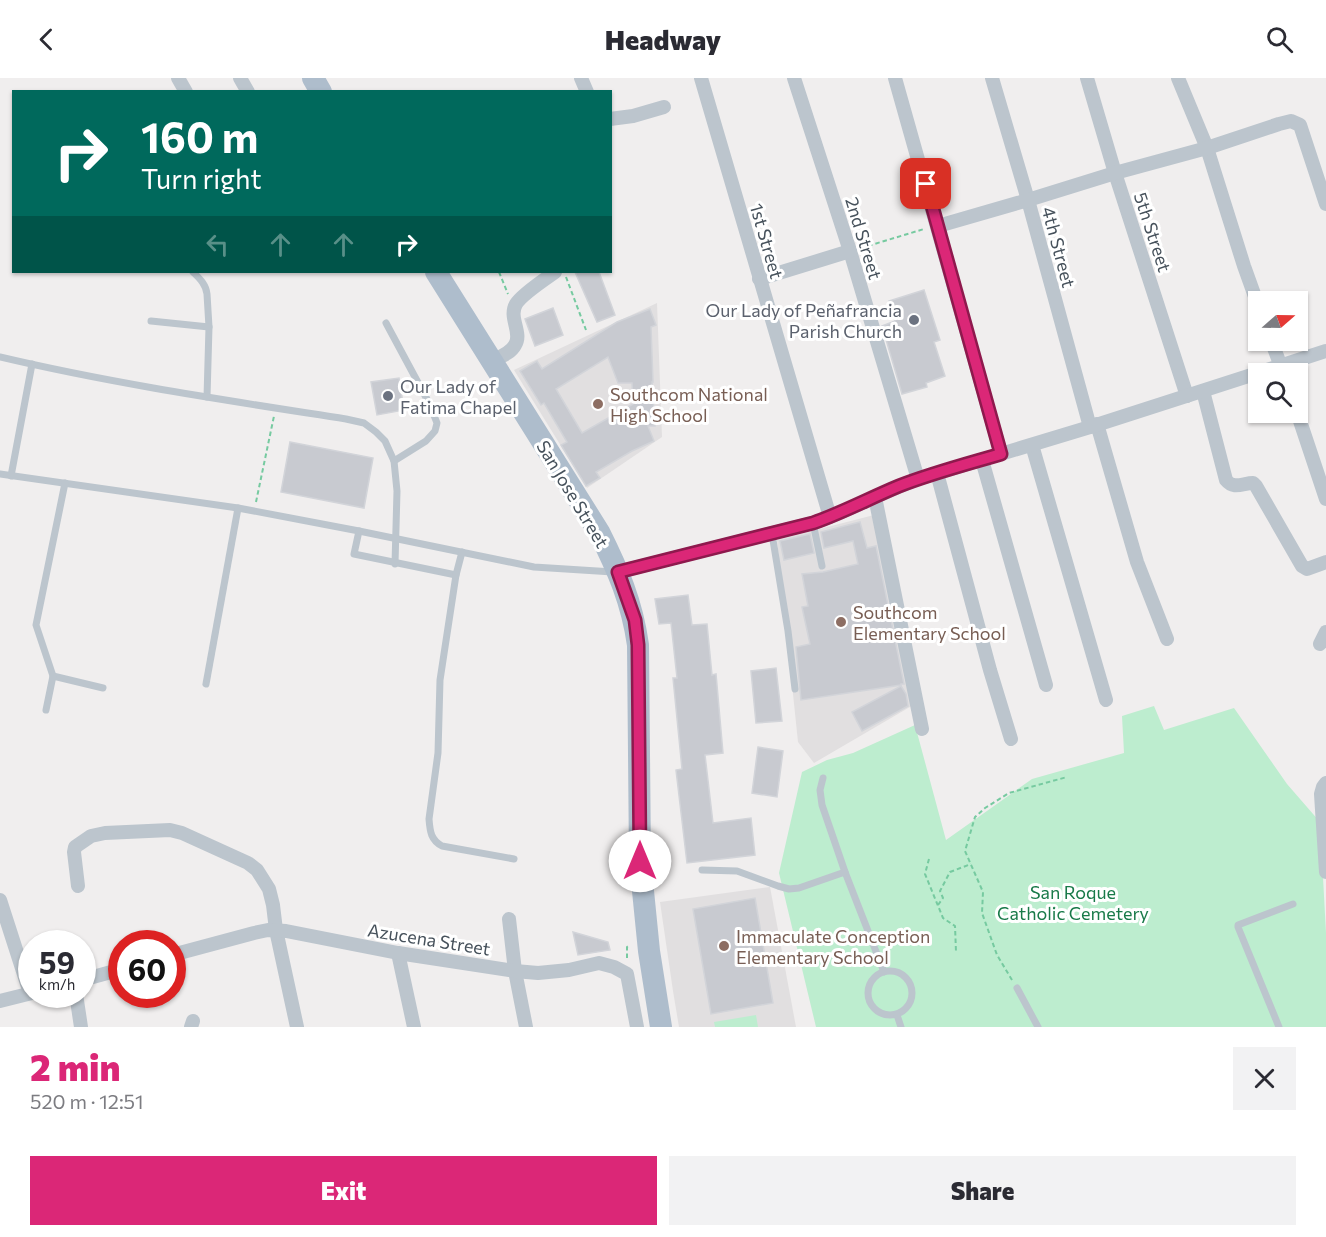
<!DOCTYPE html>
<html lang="en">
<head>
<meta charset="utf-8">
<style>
	:root { --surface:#fff; --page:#f2f2f3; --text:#2b2b33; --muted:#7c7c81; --accent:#db2777 }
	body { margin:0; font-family:Commissioner,sans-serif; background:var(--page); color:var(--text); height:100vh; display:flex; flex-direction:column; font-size:22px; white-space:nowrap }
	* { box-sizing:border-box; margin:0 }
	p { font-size:20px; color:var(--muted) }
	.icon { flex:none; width:33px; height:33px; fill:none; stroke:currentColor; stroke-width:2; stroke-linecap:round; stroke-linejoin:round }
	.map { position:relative; height:949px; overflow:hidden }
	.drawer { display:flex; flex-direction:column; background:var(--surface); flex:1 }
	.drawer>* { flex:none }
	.hud { position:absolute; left:12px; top:12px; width:600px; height:183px; border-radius:0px; box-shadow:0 2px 4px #0004; background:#00695c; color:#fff; overflow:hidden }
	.needle { width:39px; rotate:70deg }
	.tools { position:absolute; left:1248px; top:213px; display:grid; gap:12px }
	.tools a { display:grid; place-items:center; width:60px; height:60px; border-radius:0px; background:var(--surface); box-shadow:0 2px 4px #0004; font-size:30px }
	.speed { position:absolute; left:18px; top:852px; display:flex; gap:12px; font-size:30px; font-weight:700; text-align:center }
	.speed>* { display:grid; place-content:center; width:78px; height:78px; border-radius:50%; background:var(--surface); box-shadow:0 2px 4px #0004; line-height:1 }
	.speed small { font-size:15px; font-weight:400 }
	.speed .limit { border:9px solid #d22; background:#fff; color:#111 }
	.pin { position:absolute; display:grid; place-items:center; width:51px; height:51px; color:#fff; margin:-26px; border-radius:12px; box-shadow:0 3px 9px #0006 }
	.me { position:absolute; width:66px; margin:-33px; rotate:0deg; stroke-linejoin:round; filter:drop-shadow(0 0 4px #0008) }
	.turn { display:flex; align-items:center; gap:21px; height:126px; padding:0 30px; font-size:27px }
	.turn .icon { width:78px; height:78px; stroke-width:2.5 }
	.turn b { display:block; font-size:42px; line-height:51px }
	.lanes { display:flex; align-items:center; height:57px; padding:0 30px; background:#0003; justify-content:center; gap:30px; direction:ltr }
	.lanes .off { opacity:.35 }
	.round { display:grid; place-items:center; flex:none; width:63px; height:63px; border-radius:0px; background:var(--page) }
	.head { display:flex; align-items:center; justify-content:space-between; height:102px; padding:0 30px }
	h1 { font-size:36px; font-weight:800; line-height:45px; color:var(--accent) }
	.primary-button { display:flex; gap:12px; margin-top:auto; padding:12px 30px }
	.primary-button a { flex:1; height:69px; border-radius:0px; background:var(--accent); color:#fff; font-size:24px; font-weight:800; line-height:69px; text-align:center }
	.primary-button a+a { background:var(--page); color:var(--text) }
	header { display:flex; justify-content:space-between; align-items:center; height:78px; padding:0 30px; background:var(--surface); font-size:27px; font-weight:800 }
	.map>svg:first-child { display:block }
</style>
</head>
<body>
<header><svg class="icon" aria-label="back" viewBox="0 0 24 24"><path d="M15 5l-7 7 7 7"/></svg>Headway<svg class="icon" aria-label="search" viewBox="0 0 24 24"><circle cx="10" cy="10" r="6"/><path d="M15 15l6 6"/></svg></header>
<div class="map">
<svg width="1326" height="949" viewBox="0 0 1326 949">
	<rect width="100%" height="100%" fill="#f0eeee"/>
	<g fill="#e1dfe0">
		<path d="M657 225 662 359 587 410 514 292Z"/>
		<path d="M874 437 915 626 814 685 798 664 777 462Z"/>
		<path d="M770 809 796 949H679L673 913 660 824Z"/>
	</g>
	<g fill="#bdedcf">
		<path d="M1154 628 1164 652 1234 630 1287 706 1320 744 1326 855V949H816L779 795 802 694 827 682 853 675 915 647 946 762 1032 701 1124 675 1122 638Z"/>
		<path d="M756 937 758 949H715L714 944Z"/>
	</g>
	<g fill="#c8cad0" stroke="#d2d4d9" stroke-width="1.5" fill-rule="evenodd">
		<path d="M575 194H599L615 237 597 244Z"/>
		<path d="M924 212 940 262 934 264 945 298 926 305 927 309 902 316 882 248 895 243 889 223Z"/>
		<path d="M553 230 563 257 535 268 525 241Z"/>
		<path d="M650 231 656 247 651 249 653 304H652L655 348H648L654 363 632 373 596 394 600 400 586 408 561 367 567 364 544 325 541 327 520 293 537 283 542 291 617 244ZM608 279 618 305H632L633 326 582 355 556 311Z"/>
		<path d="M399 300 404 332 377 337 371 304Z"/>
		<path d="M290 364 373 380 364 430 281 414Z"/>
		<path d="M860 444 867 470 876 468 904 606H901V607L801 622 796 569 810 566 802 529 808 528 802 496 823 494 858 486 853 463 824 470 821 454Z"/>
		<path d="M810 456 814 475 784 482 780 463Z"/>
		<path d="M688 517 692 547 707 546 712 597 716 596 723 675 705 677 713 745 751 740 755 777 687 785 676 692 682 691 673 600H677L671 545 659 546 655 521Z"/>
		<path d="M776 590 782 643 756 645 751 593Z"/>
		<path d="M901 608 906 616 908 628 862 653 852 634Z"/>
		<path d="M758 669 783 673 777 719 752 715Z"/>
		<path d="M755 820 773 925 711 936 693 831Z"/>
		<path d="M573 854 608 864 610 872 578 877Z"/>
	</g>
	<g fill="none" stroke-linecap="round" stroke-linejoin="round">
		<g stroke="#76caa0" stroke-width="2" stroke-dasharray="4.5 3" stroke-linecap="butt">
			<path d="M861 170 924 151"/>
			<path d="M499 194 508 216"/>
			<path d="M566 199 586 252"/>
			<path d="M256 424 274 338"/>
			<path d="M929 781 925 796 943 840 955 848 956 874"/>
			<path d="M938 827 943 820 940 813 950 794 971 786"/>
			<path d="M627 880V869L630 867"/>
			<path d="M1012 902 997 877 982 835 983 814 965 773 975 739 985 730 1009 715 1067 699"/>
		</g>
		<g stroke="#bcc5cd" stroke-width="7">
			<path d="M193 194C199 200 206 206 207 216L209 249 207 319"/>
			<path d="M151 243 209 249"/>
			<path d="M386 245 429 325 437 345 435 353 426 363 394 383"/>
			<path d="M0 279C114 306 231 323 346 341L364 345 376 354 385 363 394 383 397 413 395 486"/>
			<path d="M0 396 238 430 359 453 534 489 613 494"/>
			<path d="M11 398 32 286"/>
			<path d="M813 445 822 488"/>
			<path d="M359 453 354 476 456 497"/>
			<path d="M772 456 788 553 795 611"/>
			<path d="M462 474 456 497 440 602 438 675 429 741C430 754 431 762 442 768L514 781"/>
			<path d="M53 598 103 610"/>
			<path d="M206 606 238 430"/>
			<path d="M46 632 53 598 36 547 65 405"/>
			<path d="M823 700 820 712 822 727 845 794 884 894"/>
			<path d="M702 792 737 793 778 808 789 811 799 810 845 794"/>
			<circle cx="890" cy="915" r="22"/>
			<path d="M1017 910 1038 949"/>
			<path d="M897 937 901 949"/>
			<path d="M1279 949 1238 849V847L1293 826"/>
		</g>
		<g stroke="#bcc5cd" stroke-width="14">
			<path d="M178 0 186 14"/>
			<path d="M240 0 248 14"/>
			<path d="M581 0 587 14"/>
			<path d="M701 0 830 439"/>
			<path d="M794 0 850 173 918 401"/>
			<path d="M895 0 1001 376"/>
			<path d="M992 0 1028 122 1090 349"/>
			<path d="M1087 0 1115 95 1187 318"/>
			<path d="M1178 0 1207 70 1244 188 1258 227"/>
			<path d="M610 41 633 38 664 29"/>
			<path d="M938 148 1028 122 1115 95 1207 70 1279 46 1291 43 1300 47 1326 126"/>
			<path d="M759 201 850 173"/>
			<path d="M1271 262 1283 294"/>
			<path d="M492 283C500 279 511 275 515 267 523 255 508 240 516 226 521 217 545 201 555 194"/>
			<path d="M1203 313 1226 402C1234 412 1243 405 1253 405L1256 408 1302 488 1307 491 1326 484"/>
			<path d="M1297 334 1326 421"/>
			<path d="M1097 346 1137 484 1167 561"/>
			<path d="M1032 367 1106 622"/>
			<path d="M982 382 1046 607"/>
			<path d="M937 395 990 592 1011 661"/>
			<path d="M875 419 922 651"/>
			<path d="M618 494 813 445C849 433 883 414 918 401L1090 349 1326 273"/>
			<path d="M1320 566 1326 554"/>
			<path d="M1326 705 1323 709 1321 716 1326 794"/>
			<path d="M78 808 74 774 75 769 91 758 105 755 170 752 182 755 248 785 257 792 269 811 273 827 276 852 297 949"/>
			<path d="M0 822 30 915"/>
			<path d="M509 841 515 893 526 949"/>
			<path d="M398 875 414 949"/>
			<path d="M172 877 254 855 268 852 286 853 398 875 515 893 538 895 569 892 599 885 614 889 627 896 637 949"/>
			<path d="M82 902 122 891"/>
			<path d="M76 916 81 949"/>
			<path d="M0 923 32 915"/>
			<path d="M191 949 193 943"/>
		</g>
		<g stroke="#aebdcc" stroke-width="22">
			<path d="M313 0 321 14"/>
			<path d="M436 194 599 454C618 492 632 524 638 567L640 783 649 873 661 949"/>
		</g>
	</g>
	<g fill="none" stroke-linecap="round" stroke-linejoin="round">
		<defs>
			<path id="route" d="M640 783 638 567 635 542 618 494 813 445C842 435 870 420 899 408 932 395 967 386 1001 376L926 106"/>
		</defs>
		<use href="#route" stroke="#8e194d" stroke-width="15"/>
		<use href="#route" stroke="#db2777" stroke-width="10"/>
	</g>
	<g fill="#6b7280" stroke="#fff" stroke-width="2">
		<circle cx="914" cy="242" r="6"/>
		<circle cx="388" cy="318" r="6"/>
	</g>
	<g fill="#8d6e63" stroke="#fff" stroke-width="2">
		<circle cx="598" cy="326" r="6"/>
		<circle cx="841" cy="544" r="6"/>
		<circle cx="724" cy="868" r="6"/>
	</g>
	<g text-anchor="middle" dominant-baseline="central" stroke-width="6" stroke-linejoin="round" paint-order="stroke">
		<g font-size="18" fill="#46515b" stroke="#fff">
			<text transform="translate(1153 154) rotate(72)">5th Street</text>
			<text transform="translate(864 160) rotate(73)">2nd Street</text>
			<text transform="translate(767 163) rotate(74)">1st Street</text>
			<text transform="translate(1059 169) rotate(75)">4th Street</text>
			<text transform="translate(573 416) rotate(59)">San Jose Street</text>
			<text transform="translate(429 861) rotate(9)">Azucena Street</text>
		</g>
		<g font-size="18" fill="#5b616d" stroke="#fff" text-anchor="end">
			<text x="902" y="232">Our Lady of Peñafrancia<tspan x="902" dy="21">Parish Church</tspan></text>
			<text x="400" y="308" text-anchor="start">Our Lady of<tspan x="400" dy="21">Fatima Chapel</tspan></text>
		</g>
		<g font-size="18" fill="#785e54" stroke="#fff" text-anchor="start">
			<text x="610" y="316">Southcom National<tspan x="610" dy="21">High School</tspan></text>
			<text x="853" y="534">Southcom<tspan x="853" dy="21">Elementary School</tspan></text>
			<text x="736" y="858">Immaculate Conception<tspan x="736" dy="21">Elementary School</tspan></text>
		</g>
		<g font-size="18" fill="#197a49" stroke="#fff">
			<text x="1073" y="814">San Roque<tspan x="1073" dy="21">Catholic Cemetery</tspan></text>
		</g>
	</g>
</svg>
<div class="tools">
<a><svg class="needle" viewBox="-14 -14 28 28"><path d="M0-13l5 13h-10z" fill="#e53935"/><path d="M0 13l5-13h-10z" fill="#7c7c81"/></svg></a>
<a><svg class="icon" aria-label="search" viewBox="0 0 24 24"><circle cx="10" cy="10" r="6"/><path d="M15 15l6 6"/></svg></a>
</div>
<div class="speed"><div>59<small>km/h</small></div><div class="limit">60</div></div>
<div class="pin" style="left:926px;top:106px;background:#d93025"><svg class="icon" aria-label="arrive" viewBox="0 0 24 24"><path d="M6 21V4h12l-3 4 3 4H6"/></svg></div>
<svg class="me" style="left:640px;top:783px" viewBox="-20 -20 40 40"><circle r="19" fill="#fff"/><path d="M0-13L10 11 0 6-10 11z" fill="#db2777"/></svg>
<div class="hud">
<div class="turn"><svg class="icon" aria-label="right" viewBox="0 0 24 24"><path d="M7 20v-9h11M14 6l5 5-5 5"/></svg><div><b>160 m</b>Turn right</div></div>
<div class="lanes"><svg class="icon off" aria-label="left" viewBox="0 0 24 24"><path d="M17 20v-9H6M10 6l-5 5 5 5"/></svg><svg class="icon off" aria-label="ahead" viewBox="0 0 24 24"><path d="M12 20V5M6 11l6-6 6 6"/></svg><svg class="icon off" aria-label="ahead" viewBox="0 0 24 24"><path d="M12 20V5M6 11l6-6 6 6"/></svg><svg class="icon" aria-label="right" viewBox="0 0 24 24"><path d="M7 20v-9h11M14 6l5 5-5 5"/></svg></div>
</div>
</div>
<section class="drawer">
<div class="head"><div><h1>2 min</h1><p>520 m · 12:51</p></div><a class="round"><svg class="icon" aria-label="close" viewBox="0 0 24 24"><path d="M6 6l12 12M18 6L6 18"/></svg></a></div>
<div class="primary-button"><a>Exit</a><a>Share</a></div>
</section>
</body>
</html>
